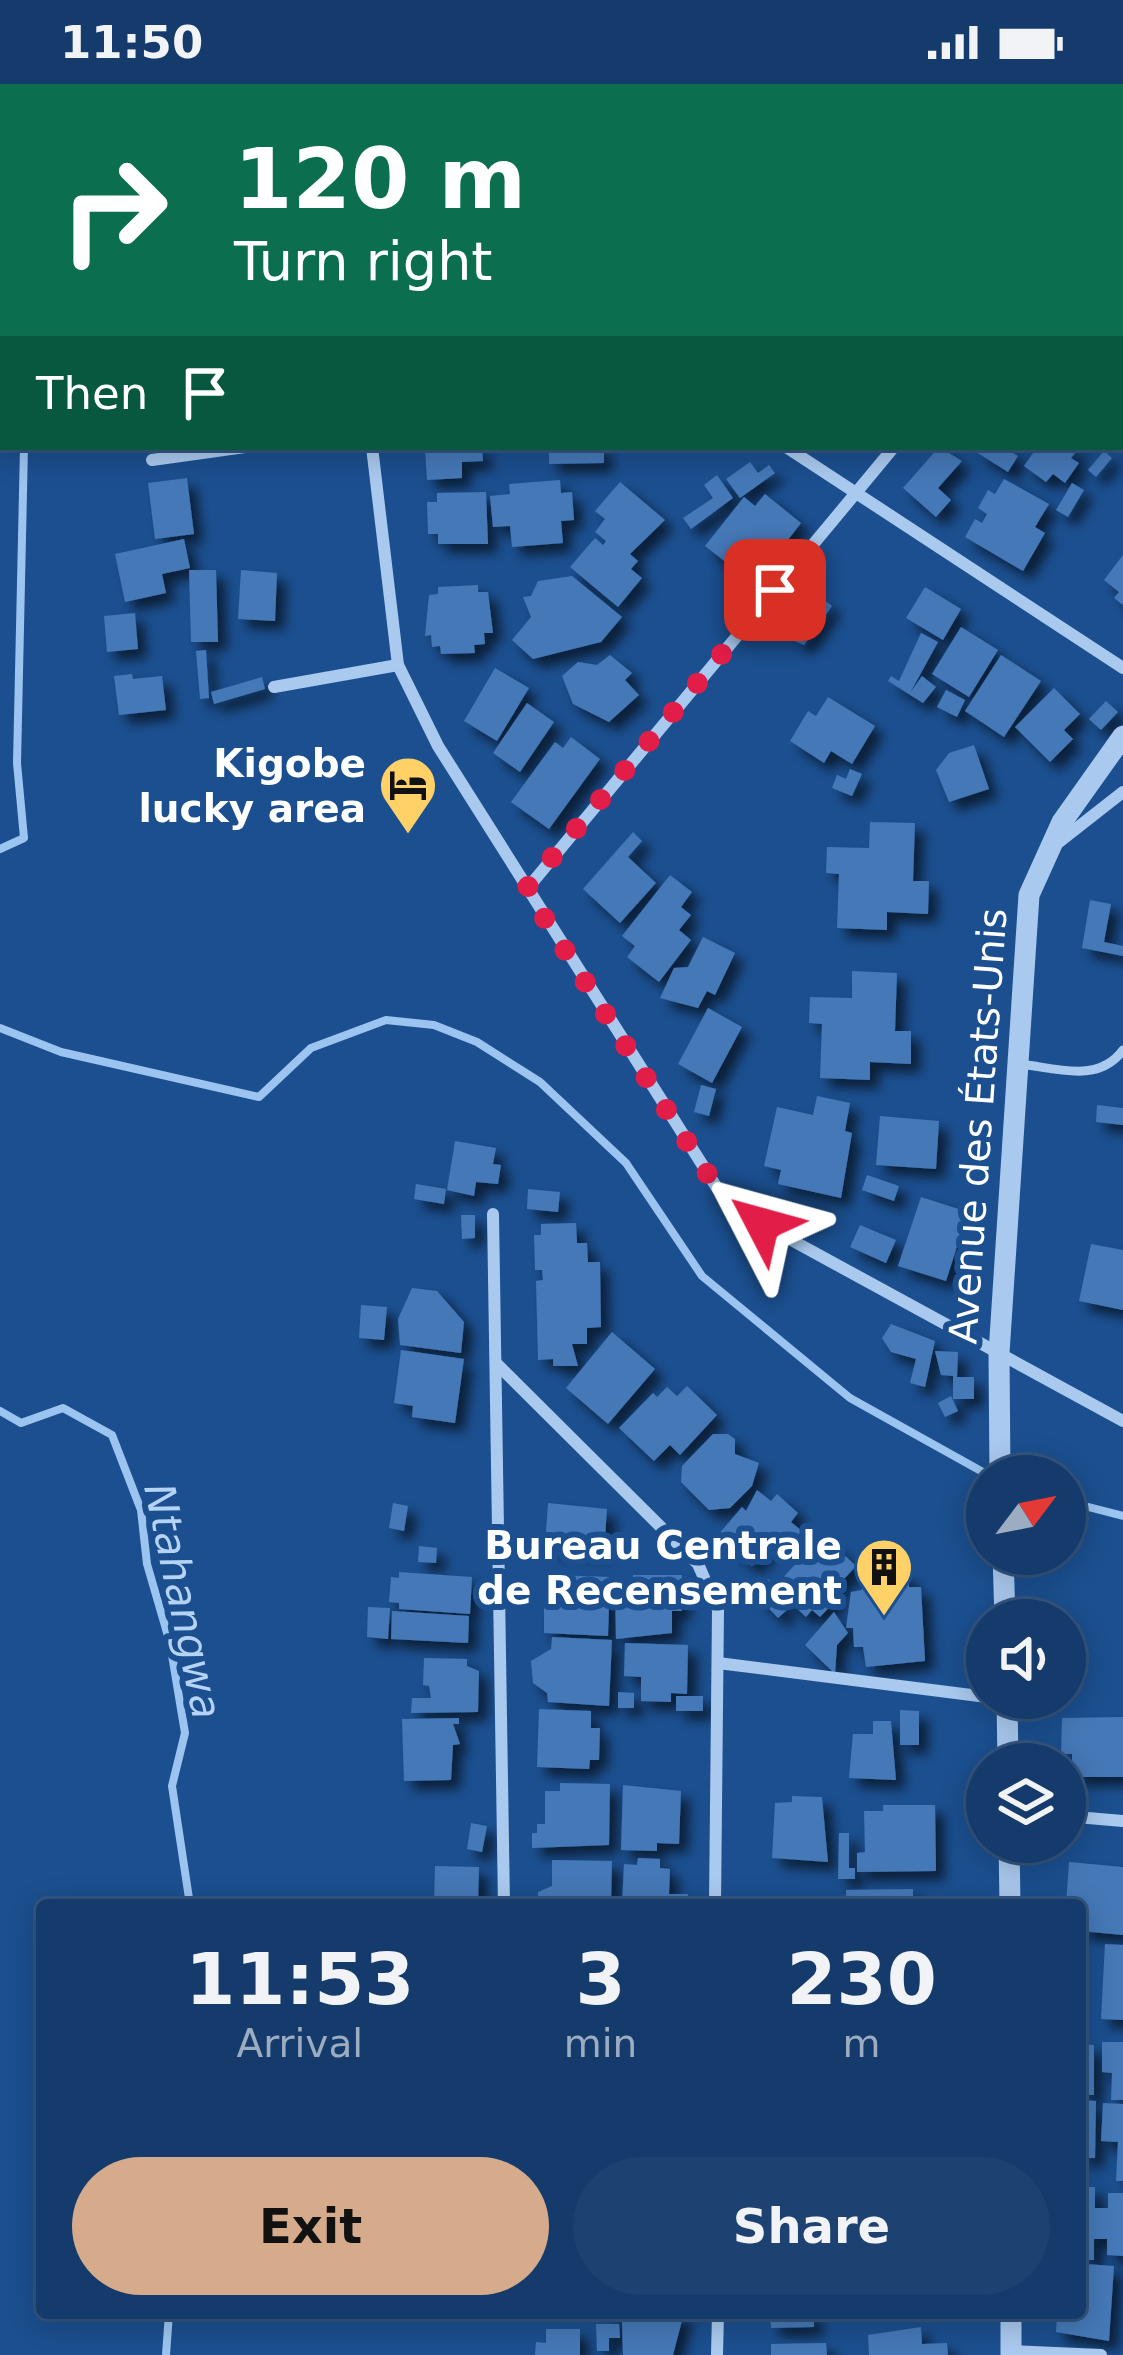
<!DOCTYPE html>
<html lang="en">
<head>
<meta charset="utf-8">
<style>
	:root { --surface:#143b6b; --page:#1d4271; --text:#f1f3f6; --muted:#9dadc1; --line:#33557e; --accent:#d6ab8b }
	body { margin:0; font-family:"DejaVu Sans",sans-serif; background:var(--page); color:var(--text); height:100vh; display:flex; flex-direction:column; font-size:45px; white-space:nowrap }
	* { box-sizing:border-box; margin:0 }
	p { font-size:39px; color:var(--muted) }
	.icon { flex:none; width:66px; height:66px; fill:none; stroke:currentColor; stroke-width:2; stroke-linecap:round; stroke-linejoin:round }
	.map { position:relative; flex:1; overflow:hidden }
	.drawer { position:absolute; left:36px; top:1815px; width:1050px; height:420px; display:flex; flex-direction:column; background:var(--surface); border-radius:12px; box-shadow:0 6px 30px #0003,0 0 0 3px var(--line) }
	.drawer>* { flex:none }
	.guide { position:absolute; left:0px; top:0px; width:1125px; height:366px; box-shadow:0 6px 30px #0003,0 0 0 3px var(--line); background:#0b6e4f; color:#fff; overflow:hidden }
	.needle { width:78px; rotate:58deg }
	.buttons { position:absolute; left:966px; top:1371px; display:grid; gap:24px }
	.buttons a { display:grid; place-items:center; width:120px; height:120px; border-radius:50%; background:var(--surface); box-shadow:0 6px 30px #0003,0 0 0 3px var(--line); font-size:60px }
	.pin { position:absolute; display:grid; place-items:center; width:102px; height:102px; color:#fff; margin:-51px; border-radius:24px; box-shadow:0 6px 18px #0006 }
	.me { position:absolute; width:132px; margin:-66px; rotate:309deg; stroke-linejoin:round; filter:drop-shadow(0 0 9px #0008) }
	.turn { display:flex; align-items:center; gap:42px; height:252px; padding:0 36px; font-size:54px }
	.turn .icon { width:156px; height:156px; stroke-width:2.5 }
	.turn b { display:block; font-size:84px; line-height:102px }
	.then { display:flex; align-items:center; height:114px; padding:0 36px; background:#0003; gap:24px; font-size:45px }
	.eta { display:flex; justify-content:space-evenly; align-items:center; height:204px; text-align:center }
	.eta b { font-size:72px; font-weight:600; line-height:84px }
	.action { display:flex; gap:24px; margin-top:auto; padding:24px 36px }
	.action a { flex:1; height:138px; border-radius:72px; background:var(--accent); color:#111; font-size:48px; font-weight:600; line-height:138px; text-align:center }
	.action a+a { background:var(--page); color:var(--text) }
	.status { display:flex; justify-content:space-between; align-items:center; height:84px; padding:0 60px; background:var(--surface); direction:ltr }
	.status svg { height:33px; fill:currentColor }
	.map>svg:first-child { display:block }
</style>
</head>
<body>
<div class="status"><b>11:50</b><svg viewBox="0 0 49 12"><path d="M0 12V9h3v3zM5 12V6h3v6zM10 12V3h3v9zM15 12V0h3v12zM26 1h20v11H26zM47 4h2v5h-2z"/></svg></div>
<div class="map">
<svg width="1123" height="2271" viewBox="0 0 1123 2271">
	<defs>
		<filter id="shadow"><feDropShadow dx="9" dy="9" stdDeviation="6" flood-color="#0009"/></filter>
	</defs>
	<rect width="100%" height="100%" fill="#1b4f8f"/>
	<g fill="none" stroke-linecap="round" stroke-linejoin="round">
		<g stroke="#9cc4f0" stroke-width="8">
			<path d="M0 245 3 251"/>
			<path d="M0 765 24 754 17 679 24 363"/>
			<path d="M0 944 61 968 259 1013 311 964 386 936 434 941 477 958 540 998 626 1079 702 1192 850 1314 990 1392"/>
			<path d="M0 1327 21 1339 63 1324 112 1351 141 1426 147 1480 170 1559 185 1649 172 1702 190 1821"/>
			<path d="M1065 1417 1123 1432"/>
			<path d="M166 2271 169 2229"/>
		</g>
	</g>
	<g fill="#4478b7" filter="url(#shadow)">
		<path d="M425 363H482L483 377 462 378V394L427 396Z"/>
		<path d="M549 363H604V379L549 380Z"/>
		<path d="M939 363 962 377 938 404 951 416 936 433 903 404Z"/>
		<path d="M979 363H1003L1018 372 1008 388 976 368Z"/>
		<path d="M1025 363H1080L1071 374 1079 379 1065 399 1053 390 1046 398 1024 382 1033 369Z"/>
		<path d="M1104 367 1112 374 1096 393 1088 386Z"/>
		<path d="M750 378 758 389 769 381 775 389 740 414 726 395Z"/>
		<path d="M717 391 733 414 691 445 683 434 713 414 704 401Z"/>
		<path d="M187 394 194 450 155 455 148 399Z"/>
		<path d="M1004 395 1049 420 1035 443 1045 449 1023 487 965 453 975 435 982 439 987 430 978 424 988 406 995 410Z"/>
		<path d="M560 396 561 409 572 408 574 436 561 437 563 459 512 463 510 442 493 443 490 412 510 410 509 400Z"/>
		<path d="M620 398 665 436 630 470 638 477 631 485 642 494 618 523 570 483 595 454 603 461 606 457 595 448 605 435 595 427Z"/>
		<path d="M1072 399 1084 406 1068 433 1056 426Z"/>
		<path d="M486 408 488 460H438V450H428L427 418H437V409Z"/>
		<path d="M765 410 801 439 784 461 789 466 759 504 705 462 744 413 755 422Z"/>
		<path d="M184 455 190 484 162 490 166 509 125 518 115 470Z"/>
		<path d="M1123 471V521L1114 514 1119 508 1104 496Z"/>
		<path d="M189 486H216L218 558H191Z"/>
		<path d="M241 486 277 489 275 537 238 535Z"/>
		<path d="M572 492 622 533 601 558 533 575 512 556 531 533 523 513 531 512 538 497Z"/>
		<path d="M478 501V508H488L493 549H484L485 560 474 561 475 569 441 570 440 562 432 563 431 551 425 552 429 511 438 510V503Z"/>
		<path d="M925 503 961 525 943 556 906 534Z"/>
		<path d="M823 515 832 522 804 561 792 556Z"/>
		<path d="M135 529 138 565 107 568 104 532Z"/>
		<path d="M961 543 998 566 969 613 932 590Z"/>
		<path d="M921 549 938 558 910 609 922 592 936 603 923 619 888 597 891 592 899 597Z"/>
		<path d="M206 566 209 614 200 615 196 567Z"/>
		<path d="M610 571 632 589 625 596 639 611 609 638 573 620 562 592 578 578 597 581Z"/>
		<path d="M1001 571 1041 597 1004 653 965 627Z"/>
		<path d="M495 584 529 604 497 657 464 637Z"/>
		<path d="M132 590 133 595 162 592 166 626 119 631 114 592Z"/>
		<path d="M262 593 265 605 214 620 211 608Z"/>
		<path d="M1054 604 1080 630 1064 646 1073 655 1050 678 1015 643Z"/>
		<path d="M946 606 965 616 957 633 937 623Z"/>
		<path d="M828 613 875 642 852 680 831 667 824 679 790 657 808 627 816 632Z"/>
		<path d="M1106 617 1118 628 1101 646 1089 635Z"/>
		<path d="M527 619 554 638 520 688 493 669Z"/>
		<path d="M571 653 600 675 549 745 511 718 555 658 563 664Z"/>
		<path d="M974 661 989 705 949 718 936 686 949 669Z"/>
		<path d="M850 685 862 690 852 712 832 704 837 691 846 695Z"/>
		<path d="M870 738 915 739 913 797H929L928 830 887 828V846L837 844 839 790 826 789 827 763 869 764Z"/>
		<path d="M633 748 642 757 628 773 656 799 620 839 583 805Z"/>
		<path d="M670 791 692 808 681 823 691 831 679 846 691 856 659 898 627 873 635 862 622 852Z"/>
		<path d="M1090 816 1111 820 1104 858 1123 862V872L1082 864Z"/>
		<path d="M703 853 735 869 715 911 707 907 698 924 660 914 674 884 688 883Z"/>
		<path d="M852 887 897 889 895 947H911V980L870 978V996L820 994 822 940 809 939 810 913 852 914Z"/>
		<path d="M708 924 742 943 712 999 678 980Z"/>
		<path d="M701 1001 716 1005 709 1032 694 1028Z"/>
		<path d="M817 1012 850 1019 845 1047 852 1049 841 1114 778 1100 781 1086 764 1082 777 1023 813 1031Z"/>
		<path d="M1097 1021 1123 1024V1041L1096 1038Z"/>
		<path d="M880 1032 939 1037 936 1085 876 1081Z"/>
		<path d="M455 1057 496 1064 493 1080 501 1081 498 1100 476 1098 474 1112 447 1106Z"/>
		<path d="M867 1091 899 1102 894 1117 862 1106Z"/>
		<path d="M416 1100 446 1105 444 1120 414 1115Z"/>
		<path d="M528 1105 560 1108 558 1128 527 1125Z"/>
		<path d="M921 1113 968 1128 946 1197 898 1182Z"/>
		<path d="M461 1131H475V1154L462 1155Z"/>
		<path d="M576 1139 577 1159H587L588 1178H600L601 1243 587 1244V1260H572L578 1282H553V1275L538 1276 536 1197 543 1196 542 1186H535L534 1151H541V1140Z"/>
		<path d="M860 1141 896 1156 886 1179 850 1163Z"/>
		<path d="M1091 1160 1123 1166V1226L1079 1217Z"/>
		<path d="M412 1204 437 1207 464 1238 461 1269 400 1261 398 1235Z"/>
		<path d="M361 1221 387 1223 384 1256 359 1254Z"/>
		<path d="M891 1240 935 1257 925 1303 910 1299 916 1275 891 1268 882 1254Z"/>
		<path d="M612 1248 655 1285 608 1340 566 1304Z"/>
		<path d="M401 1266 464 1275 455 1339 412 1333 413 1322 394 1319Z"/>
		<path d="M935 1267 958 1268 957 1293H974V1315H953V1292L941 1291Z"/>
		<path d="M687 1302 717 1331 680 1371 670 1361 654 1377 619 1344 653 1309 657 1313 667 1303 677 1312Z"/>
		<path d="M951 1312 958 1327 945 1333 938 1319Z"/>
		<path d="M713 1350H728L735 1355V1370L759 1379 752 1402 730 1424 709 1426 681 1398 682 1382Z"/>
		<path d="M757 1406 771 1417 777 1410 798 1429 791 1438 802 1447 789 1462 778 1453 752 1482 718 1451 742 1423 746 1427Z"/>
		<path d="M393 1419 408 1422 404 1447 389 1444Z"/>
		<path d="M548 1419 607 1425 604 1468 545 1463Z"/>
		<path d="M823 1451 856 1482 834 1506 840 1512 820 1533 812 1526 806 1533 774 1503Z"/>
		<path d="M419 1462 437 1464 436 1479 418 1478Z"/>
		<path d="M399 1488 472 1493 470 1530 399 1525V1519L389 1518 391 1493 399 1494Z"/>
		<path d="M909 1489V1503H921L925 1577 866 1583 863 1563H854L853 1544H846L851 1508 862 1506 861 1491Z"/>
		<path d="M554 1491 610 1493 608 1552 544 1549V1520H549Z"/>
		<path d="M633 1491H682V1527H672V1549L616 1555 615 1501H633Z"/>
		<path d="M768 1495 775 1502 770 1506 788 1525 778 1534 754 1509Z"/>
		<path d="M368 1523 390 1524 388 1555 367 1553Z"/>
		<path d="M392 1527 469 1532 468 1559 391 1555Z"/>
		<path d="M834 1528 848 1549 837 1561 835 1590 805 1561Z"/>
		<path d="M552 1553 612 1556 609 1622 548 1618 547 1609 533 1599 531 1577 551 1565Z"/>
		<path d="M625 1559 688 1561 687 1610 671 1609V1618L641 1617V1593L624 1592Z"/>
		<path d="M424 1574 467 1575V1582L479 1587 478 1628 411 1629 412 1614H431L429 1602 423 1601Z"/>
		<path d="M618 1608 634 1609V1624H618Z"/>
		<rect x="676" y="1612" width="27" height="15"/>
		<path d="M539 1625 591 1627V1644H600L599 1676H590L589 1685 537 1683Z"/>
		<path d="M900 1626 919 1627V1661H900Z"/>
		<path d="M1123 1633V1693H1072V1670H1061L1062 1634Z"/>
		<path d="M459 1634V1640H453L460 1660 453 1661 451 1696 404 1697 402 1635Z"/>
		<path d="M873 1637H891L896 1696 849 1694 853 1650H873Z"/>
		<path d="M560 1699 610 1700 609 1761 532 1764V1749H537V1740H545V1707H560Z"/>
		<path d="M623 1701 681 1707 679 1760 657 1759V1767L621 1766Z"/>
		<path d="M792 1712 822 1713 828 1778 772 1774 775 1719 792 1718Z"/>
		<path d="M883 1721H935L936 1787 857 1788V1769L865 1768 864 1727H883Z"/>
		<path d="M471 1739 487 1742 482 1768 467 1765Z"/>
		<path d="M839 1749H849V1784H855V1795H838Z"/>
		<path d="M638 1774 660 1775V1784L670 1785 669 1810H688V1821H622L624 1780 637 1781Z"/>
		<path d="M552 1776 612 1777 611 1821H538V1808L552 1802Z"/>
		<path d="M1069 1778 1123 1783V1851L1080 1847V1821H1066Z"/>
		<path d="M435 1782 479 1783 478 1821H434Z"/>
		<path d="M913 1805V1821H846V1806Z"/>
		<path d="M757 1814 819 1816V1821H757Z"/>
		<path d="M1105 1860 1123 1861V1936L1101 1935Z"/>
		<path d="M1102 1958H1123V2016H1111L1112 1989 1102 1988Z"/>
		<path d="M1080 1960 1094 1961V2011H1080Z"/>
		<path d="M1080 2016 1096 2017 1095 2074H1080Z"/>
		<path d="M1103 2019 1123 2020V2097H1116L1118 2058 1101 2057Z"/>
		<path d="M1080 2103H1095V2124H1108V2109H1123V2172L1107 2171V2155H1094V2176H1080Z"/>
		<path d="M1085 2180 1114 2182 1109 2257 1056 2248 1057 2229H1080Z"/>
		<path d="M608 2229H684L673 2271H623L622 2237H608Z"/>
		<path d="M770 2229H814V2243L771 2244Z"/>
		<path d="M596 2240H619L620 2254H609V2267H597Z"/>
		<path d="M921 2243 922 2260 947 2259 948 2271H869L868 2251Z"/>
		<path d="M546 2245H580V2271H535L536 2258 546 2259Z"/>
		<path d="M826 2259 827 2271H771V2260Z"/>
	</g>
	<g fill="none" stroke-linecap="round" stroke-linejoin="round">
		<path stroke="#a9c9ee" stroke-width="9" d="M1020 980C1056 984 1098 1000 1123 966"/>
		<g stroke="#a9c9ee" stroke-width="12">
			<path d="M323 0V3"/>
			<path d="M719 0V3"/>
			<path d="M1012 0V3"/>
			<path d="M372 363 398 581 438 662 717 1104 762 1140 1123 1337"/>
			<path d="M786 363 1123 584"/>
			<path d="M152 376 245 363"/>
			<path d="M274 603 398 581"/>
			<path d="M1054 762 1123 708"/>
			<path d="M527 805 894 363"/>
			<path d="M493 1130 504 1821"/>
			<path d="M498 1281 698 1480 718 1526 715 1821"/>
			<path d="M718 1579 987 1613"/>
			<path d="M1065 1732 1123 1737"/>
			<path d="M1011 2267 1101 2271"/>
			<path d="M717 2271 718 2229"/>
		</g>
		<g stroke="#a9c9ee" stroke-width="21">
			<path d="M1000 1392 999 1269 1029 811 1062 738 1123 652"/>
			<path d="M1003 1470 1005 1536"/>
			<path d="M1007 1614 1008 1680"/>
			<path d="M1009 1758 1010 1821"/>
			<path d="M1011 2271V2229"/>
		</g>
	</g>
	<g fill="none" stroke-linecap="round" stroke-linejoin="round">
		<path stroke="#e11d48" stroke-width="21" stroke-dasharray="0 37.8" d="M762 1140 717 1105 526 805 775 506"/>
	</g>
	<defs>
		<symbol id="hotel-pin" viewBox="-11 -11 22 30"><path d="M0 17L-7.5 6A9.5 9.5 0 1 1 7.5 6Z" fill="#ffd166" stroke="#1b4f8f"/><path d="M-6-4.5h1.5V1H6V5H4.5V3h-9V5H-6ZM-4 0a1.8 1.8 0 1 1 3.6 0ZM.5 0V-2.5h3Q6-2.5 6 0Z" fill="#111"/></symbol>
		<symbol id="building-pin" viewBox="-11 -11 22 30"><path d="M0 17L-7.5 6A9.5 9.5 0 1 1 7.5 6Z" fill="#ffd166" stroke="#1b4f8f"/><path d="M-4-6H4V6H1V3H-1V6H-4ZM-2.5-4.3h1.7v1.8h-1.7ZM.8-4.3h1.7v1.8H.8ZM-2.5-1h1.7V.8h-1.7ZM.8-1h1.7V.8H.8Z" fill="#111"/></symbol>
	</defs>
	<g fill-rule="evenodd">
		<use href="#hotel-pin" x="375" y="668" width="66" height="90"/>
		<use href="#building-pin" x="851" y="1450" width="66" height="90"/>
	</g>
	<g text-anchor="middle" dominant-baseline="central" stroke-width="12" stroke-linejoin="round" paint-order="stroke">
		<g font-size="39" font-weight="bold" fill="#fff" stroke="#1b4f8f" text-anchor="end">
			<text x="366" y="679">Kigobe<tspan x="366" dy="45">lucky area</tspan></text>
			<text x="842" y="1461">Bureau Centrale<tspan x="842" dy="45">de Recensement</tspan></text>
		</g>
		<g font-size="39" fill="#fff" stroke="#1b4f8f">
			<text transform="translate(978 1042) rotate(-86)">Avenue des États-Unis</text>
		</g>
		<g font-size="42" font-style="italic" fill="#b5d3f5" stroke="#1b4f8f">
			<text transform="translate(183 1517) rotate(78)">Ntahangwa</text>
		</g>
	</g>
</svg>
<div class="buttons">
<a><svg class="needle" viewBox="-14 -14 28 28"><path d="M0-13l5 13h-10z" fill="#e53935"/><path d="M0 13l5-13h-10z" fill="#9dadc1"/></svg></a>
<a><svg class="icon" aria-label="sound" viewBox="0 0 24 24"><path d="M4 9h4l5-4v14l-5-4H4zM17 9q2 3 0 6"/></svg></a>
<a><svg class="icon" aria-label="layers" viewBox="0 0 24 24"><path d="M12 4l9 5-9 5-9-5zM3 14l9 5 9-5"/></svg></a>
</div>
<div class="pin" style="left:775px;top:506px;background:#d93025"><svg class="icon" aria-label="arrive" viewBox="0 0 24 24"><path d="M6 21V4h12l-3 4 3 4H6"/></svg></div>
<svg class="me" style="left:762px;top:1140px" viewBox="-20 -20 40 40"><path d="M0-17L14 15 0 8-14 15z" fill="#e11d48" stroke="#fff" stroke-width="4"/></svg>
<div class="guide">
<div class="turn"><svg class="icon" aria-label="right" viewBox="0 0 24 24"><path d="M7 20v-9h11M14 6l5 5-5 5"/></svg><div><b>120 m</b>Turn right</div></div>
<div class="then">Then<svg class="icon" aria-label="arrive" viewBox="0 0 24 24"><path d="M6 21V4h12l-3 4 3 4H6"/></svg></div>
</div>
<section class="drawer">
<div class="eta">
<div><b>11:53</b><p>Arrival</p></div>
<div><b>3</b><p>min</p></div>
<div><b>230</b><p>m</p></div>
</div>
<div class="action"><a>Exit</a><a>Share</a></div>
</section>
</div>
</body>
</html>
